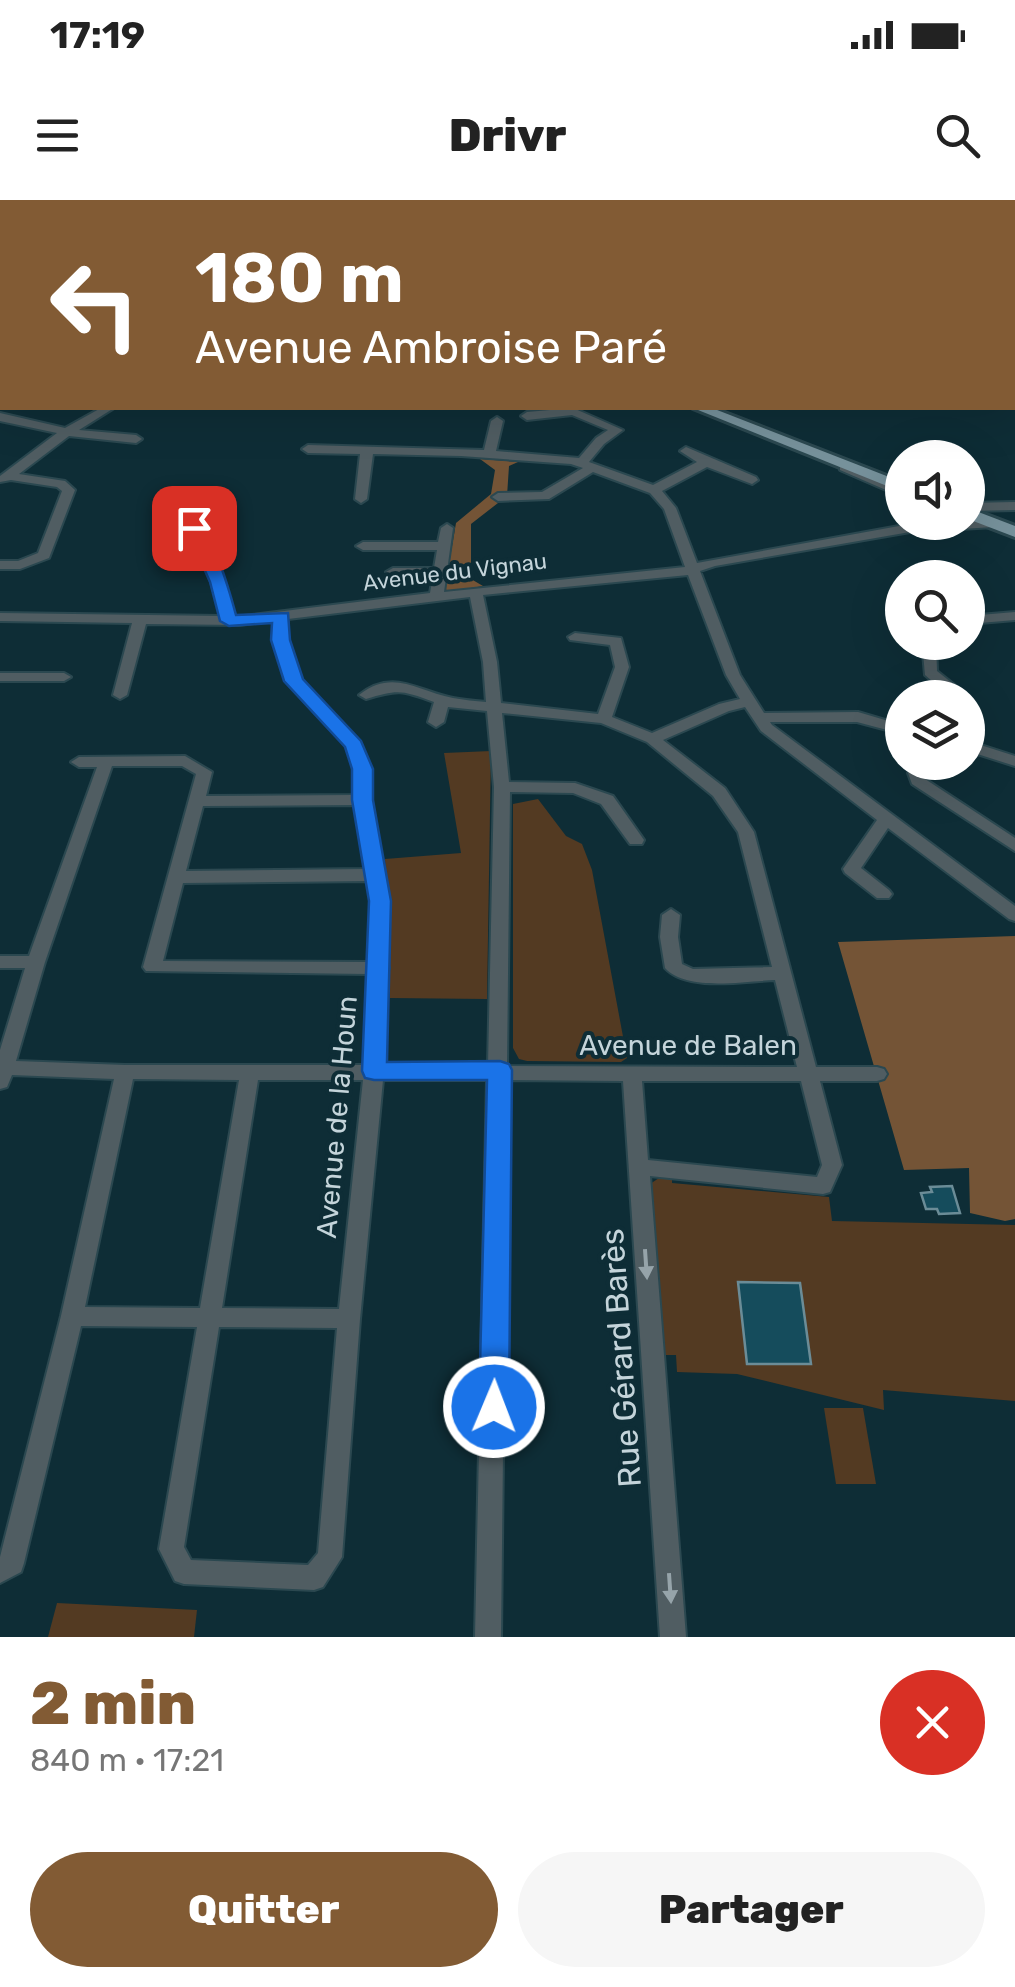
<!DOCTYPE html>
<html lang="fr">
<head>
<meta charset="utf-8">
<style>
	:root { --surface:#fff; --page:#f6f6f6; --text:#222; --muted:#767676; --accent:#825b34 }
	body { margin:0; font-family:Rubik,sans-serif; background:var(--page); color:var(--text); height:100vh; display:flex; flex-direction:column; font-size:38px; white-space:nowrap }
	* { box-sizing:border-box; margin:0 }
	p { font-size:32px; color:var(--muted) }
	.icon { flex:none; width:55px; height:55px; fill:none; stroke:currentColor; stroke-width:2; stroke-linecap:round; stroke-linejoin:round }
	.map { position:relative; height:1437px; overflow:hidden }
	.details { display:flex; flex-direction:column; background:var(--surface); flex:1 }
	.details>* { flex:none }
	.banner { position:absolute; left:0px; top:0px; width:1015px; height:210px; box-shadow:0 10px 40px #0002; background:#825b34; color:#fff; overflow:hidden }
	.buttons { position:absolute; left:885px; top:240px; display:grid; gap:20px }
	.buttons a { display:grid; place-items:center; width:100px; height:100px; border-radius:50%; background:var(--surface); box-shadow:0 10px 40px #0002; font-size:50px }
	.pin { position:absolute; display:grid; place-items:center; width:85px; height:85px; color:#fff; margin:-42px; border-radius:20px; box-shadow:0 5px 15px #0006 }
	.me { position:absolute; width:110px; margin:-55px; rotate:1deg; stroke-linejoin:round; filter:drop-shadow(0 0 8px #0008) }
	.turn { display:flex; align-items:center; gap:35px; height:210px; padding:0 30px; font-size:45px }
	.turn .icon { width:130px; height:130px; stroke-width:2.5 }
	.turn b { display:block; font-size:70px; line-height:85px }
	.round { display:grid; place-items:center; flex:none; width:105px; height:105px; border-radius:52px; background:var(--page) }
	.headline { display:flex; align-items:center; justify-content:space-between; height:170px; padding:0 30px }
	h1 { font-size:60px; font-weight:800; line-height:75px; color:var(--accent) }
	.button { display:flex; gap:20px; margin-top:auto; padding:20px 30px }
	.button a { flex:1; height:115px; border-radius:60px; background:var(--accent); color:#fff; font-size:40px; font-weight:800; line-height:115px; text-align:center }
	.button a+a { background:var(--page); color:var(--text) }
	.status { display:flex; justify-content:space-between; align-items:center; height:70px; padding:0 50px; background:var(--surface); direction:ltr }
	.status svg { height:28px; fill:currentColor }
	header { display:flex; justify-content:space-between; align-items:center; height:130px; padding:0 30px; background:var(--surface); font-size:45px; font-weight:800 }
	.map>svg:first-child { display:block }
</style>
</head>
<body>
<div class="status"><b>17:19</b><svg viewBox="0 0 49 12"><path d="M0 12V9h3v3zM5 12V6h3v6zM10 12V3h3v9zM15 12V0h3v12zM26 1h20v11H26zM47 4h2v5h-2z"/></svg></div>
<header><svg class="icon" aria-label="menu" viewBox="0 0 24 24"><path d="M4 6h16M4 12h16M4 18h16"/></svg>Drivr<svg class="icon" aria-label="search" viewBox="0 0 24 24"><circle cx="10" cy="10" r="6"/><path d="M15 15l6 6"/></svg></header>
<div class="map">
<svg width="1015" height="1437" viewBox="0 0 1015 1437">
	<rect width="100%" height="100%" fill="#0e2d36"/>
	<g fill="#533a22">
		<path d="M491 551 487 799 390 798 385 659 461 653 444 553Z"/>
		<path d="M538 599 566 636 582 644 592 670 627 858 621 862 527 861 519 859 513 848V604Z"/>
		<path d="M662 976 672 977V983L829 997 832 1021 1015 1025V1201L883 1190 884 1210 737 1174 677 1172 676 1155H664L650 984Z"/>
		<path d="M824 1208H863L876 1284H836Z"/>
		<path d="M57 1403 197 1410 194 1437H48Z"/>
	</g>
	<g fill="#745436">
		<path d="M480 259 518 262 509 266 507 296 471 324V379L483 386 444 393 456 323 491 294 495 270Z"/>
		<path d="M1015 736V1019L1005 1021 970 1013 969 968 904 970 838 742Z"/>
	</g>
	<g fill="#154c5c" stroke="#6b8c97" stroke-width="2.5">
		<path d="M952 986 960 1013 939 1014 937 1009H926L921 993 932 992 930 987Z"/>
		<path d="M738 1082 800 1083 811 1164H747Z"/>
	</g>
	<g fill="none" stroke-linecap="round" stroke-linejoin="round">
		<defs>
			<g id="minor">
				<path d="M814 0H824L825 2H816Z"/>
				<rect x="1012" y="191" width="3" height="11"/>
				<path d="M101 208H114L79 230 136 235 142 239 136 243 69 236 19 274 65 281 75 290 49 358 20 369H0V361H18L38 353 62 291 57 287 11 280 0 282V276L57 233 0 221V213L65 228Z"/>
				<path d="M573 208 623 230 604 244 589 262 653 285 697 262 680 251 686 247 756 277 758 280 752 284 707 267 662 291 676 308 697 363 910 324 994 319 1000 323 994 327 910 332 715 366 700 371 740 475 764 513 858 512 902 525V534L857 522H770L772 525 1015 706V721L1009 719 888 628 861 668 889 690 892 694 889 698H877L845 673 843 669 877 620 761 531 745 507 729 511 663 540 725 588 754 632 816 867H877L884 869 887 874 884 879 877 881H820L842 965 830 992 823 994 650 976 686 1437H660L623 881 507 880 501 1437H475L487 880H383L360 1119 342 1357 323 1387 314 1390 184 1384 175 1381 159 1349 197 1127 81 1126 24 1363 21 1372 0 1383V1357L61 1116 114 879 12 875 7 887 0 889V850L25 768H0V756H29L97 567H79L71 562 79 557 185 556 212 572 206 596 354 595V569L347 546 287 481 273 440 274 421 239 425 146 424 127 495 120 499 113 495 132 423 0 421V413L221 416 211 382 189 328 195 324 201 328 225 382 235 417 430 393 433 376H393L386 372 393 368H434L437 350H363L356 346 363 342H438L441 328 447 324 453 328 444 392 685 367 664 309 650 293 593 272 549 299 498 301 492 297 498 293 542 292 583 268 571 264 461 256 373 254 367 299 361 303 355 299 360 254 308 253 302 249 308 245 484 250 491 221 497 217 503 221 496 251 579 258 596 238 608 230 572 215 527 220 521 216 527 212ZM688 375 726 475 740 499 719 504 652 533 612 517 629 467 621 438 575 433 568 437 570 440 610 445 615 467 598 514 501 503 497 462 483 395ZM470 397 483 462 486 502C475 501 464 500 453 498 417 491 393 468 359 495L366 499C398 489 402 490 434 502L428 522 436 527 444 522 448 507 487 511 494 587 488 866 384 865 387 772 389 768 387 764 389 701 370 600V569L359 542 301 480 287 440 288 419ZM502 513 601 523 647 542 713 596 738 632 772 767 693 769 682 764 678 737 680 715 671 709 662 715 660 737 665 768C687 792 744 781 775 780L797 867 507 866 510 592 573 593 601 604 630 644H642L644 640 613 596 575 583 509 582ZM112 566H182L196 574 143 767 146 771 368 774 365 865H125L16 861 45 762ZM355 605 366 669 186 671 203 606ZM368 681 371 701 369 762 163 761 183 683ZM133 879 239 880 200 1108 85 1107ZM258 880H363L339 1109 222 1108ZM642 881H801L822 965 817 977 648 960ZM219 1127 337 1128 318 1353 308 1365 191 1360 184 1347Z"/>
				<path d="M844 263 902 289V297L840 270V264Z"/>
				<path d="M1015 302V310L968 311V303Z"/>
				<path d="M1015 412V420L968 424V416Z"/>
				<path d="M922 442H936L937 471 967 495 969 498 968 501V498H952L925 475Z"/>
				<path d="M0 473H64L71 477 64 481H0Z"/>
				<path d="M968 541 1015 556V566L968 551Z"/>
				<path d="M915 562H931L924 573 925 579 1015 638V651L912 584 908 573Z"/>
			</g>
			<g id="major">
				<path d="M169 0H186L187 2H171Z"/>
				<path d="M693 208H712L902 282V292Z"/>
				<path d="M968 308 1015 326V337L968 319Z"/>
			</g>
		</defs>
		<use href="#minor" stroke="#2b4850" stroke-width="4"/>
		<use href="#major" stroke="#2b4850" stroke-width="6"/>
		<use href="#minor" fill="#505d62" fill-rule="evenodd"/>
		<use href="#major" fill="#76919b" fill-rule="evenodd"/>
	</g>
	<defs><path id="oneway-solid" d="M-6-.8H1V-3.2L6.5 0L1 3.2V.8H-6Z" transform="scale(2.5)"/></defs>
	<g fill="#96a4aa">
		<use href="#oneway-solid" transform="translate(646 1064) rotate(86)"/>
		<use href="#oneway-solid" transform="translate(670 1388) rotate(86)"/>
	</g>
	<path fill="#1a73e8" stroke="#114b97" stroke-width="2.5" d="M194 323C214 333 230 393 236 415L288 413 290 440 303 479 361 541 373 569V600L391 701 387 862 500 861 509 864 512 870 509 1207 505 1216 494 1220 483 1216 479 1207 487 880H374L365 878 362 871 369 701 352 600V569L345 547 284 481 271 440 272 423 229 426 220 421 210 382 186 328Z"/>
	<g text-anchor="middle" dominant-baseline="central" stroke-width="8" stroke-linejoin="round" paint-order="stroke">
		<g font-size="22" fill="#c4d4da" stroke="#0e2d36">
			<text transform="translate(455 372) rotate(-7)">Avenue du Vignau</text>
		</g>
		<g font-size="28" fill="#c4d4da" stroke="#0e2d36">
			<text x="688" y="845">Avenue de Balen</text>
			<text transform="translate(337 917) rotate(-85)">Avenue de la Houn</text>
		</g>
		<g font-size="32" fill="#c4d4da" stroke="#0e2d36">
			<text transform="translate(621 1158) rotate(-94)">Rue Gérard Barès</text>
		</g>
	</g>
</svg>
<div class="buttons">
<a><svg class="icon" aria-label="sound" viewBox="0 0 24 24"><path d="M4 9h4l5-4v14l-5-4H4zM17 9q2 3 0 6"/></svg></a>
<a><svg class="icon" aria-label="search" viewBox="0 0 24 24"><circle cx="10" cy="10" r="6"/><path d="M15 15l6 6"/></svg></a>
<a><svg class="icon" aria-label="layers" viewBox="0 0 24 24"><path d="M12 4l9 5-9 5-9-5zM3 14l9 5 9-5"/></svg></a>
</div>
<div class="pin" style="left:194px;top:328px;background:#d93025"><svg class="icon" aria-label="arrive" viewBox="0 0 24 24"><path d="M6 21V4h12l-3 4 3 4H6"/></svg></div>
<svg class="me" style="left:494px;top:1207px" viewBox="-20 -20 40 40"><circle r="17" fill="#1a73e8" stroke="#fff" stroke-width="3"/><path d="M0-11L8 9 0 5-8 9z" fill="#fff"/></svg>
<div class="banner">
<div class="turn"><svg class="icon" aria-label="left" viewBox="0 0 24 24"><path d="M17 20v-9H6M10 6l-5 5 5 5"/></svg><div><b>180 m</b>Avenue Ambroise Paré</div></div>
</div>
</div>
<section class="details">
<div class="headline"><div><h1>2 min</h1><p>840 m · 17:21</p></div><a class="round" style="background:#d93025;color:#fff"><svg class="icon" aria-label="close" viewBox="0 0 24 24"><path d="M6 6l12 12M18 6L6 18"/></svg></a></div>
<div class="button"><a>Quitter</a><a>Partager</a></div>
</section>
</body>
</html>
